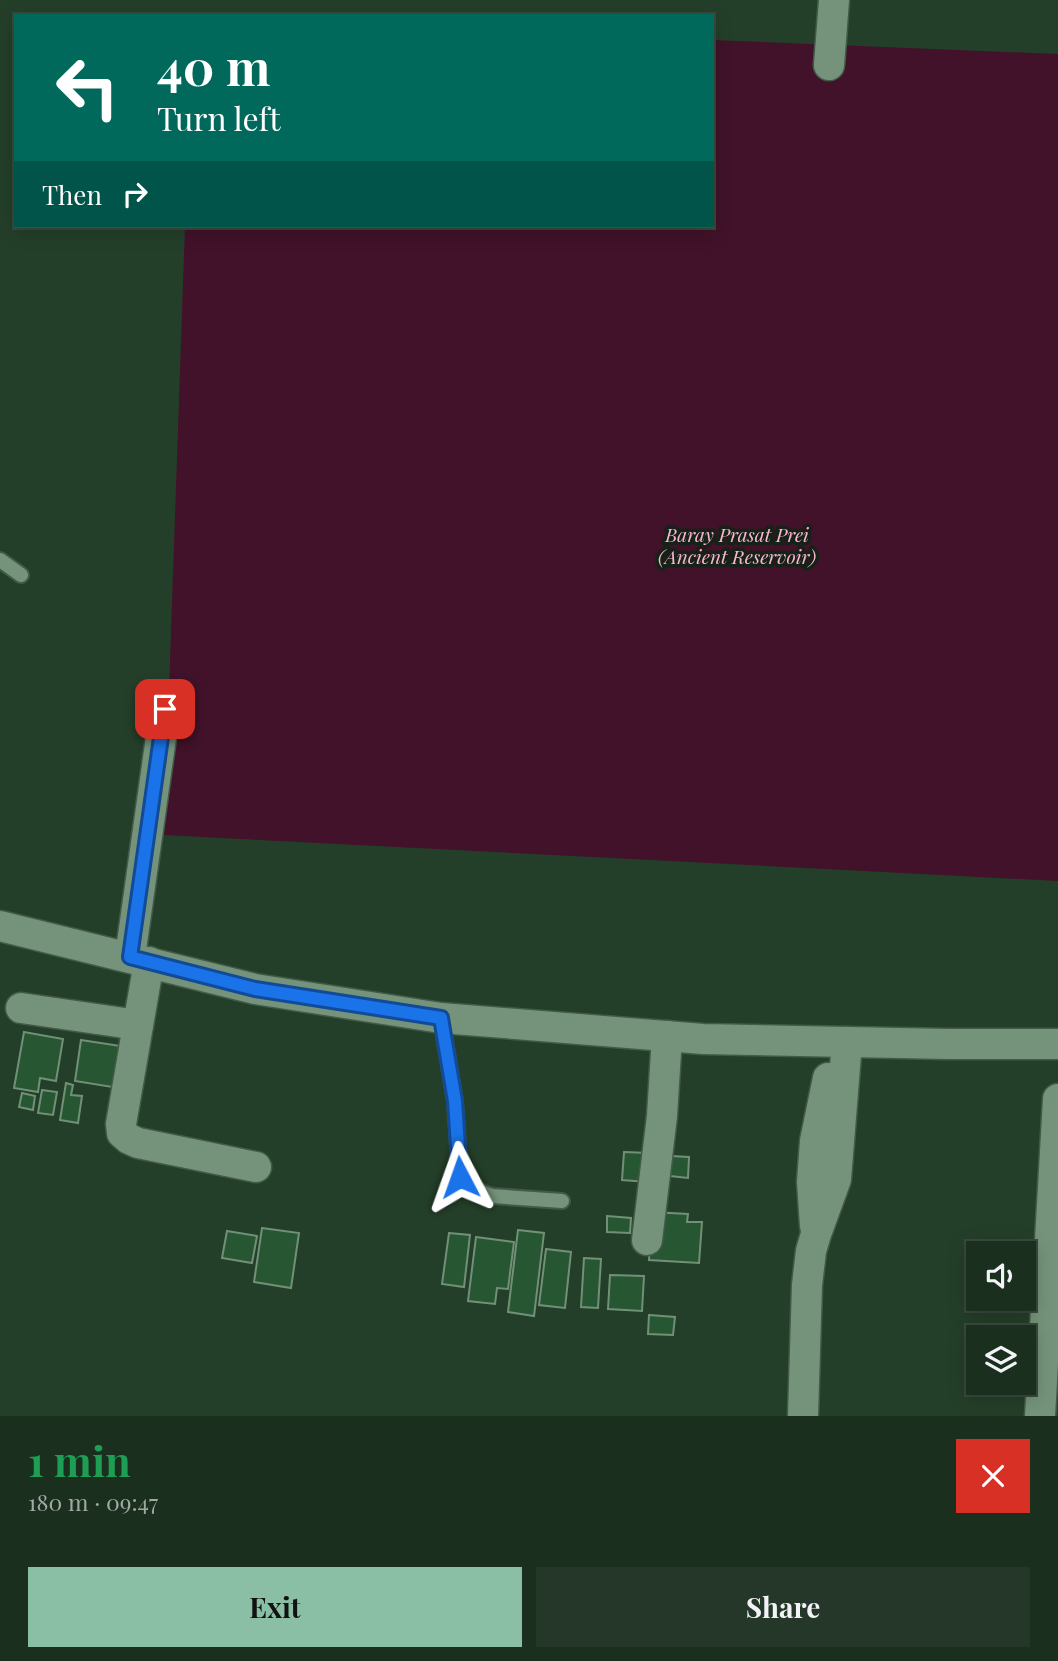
<!DOCTYPE html>
<html lang="en">
<head>
<meta charset="utf-8">
<style>
	:root { --surface:#1b2f1f; --page:#243728; --text:#f1f3f6; --muted:#a0a9a4; --line:#394a3d; --accent:#8abfa5 }
	body { margin:0; font-family:"Playfair Display",serif; background:var(--page); color:var(--text); height:100vh; display:flex; flex-direction:column; font-size:26px; white-space:nowrap }
	* { box-sizing:border-box; margin:0 }
	p { font-size:23px; color:var(--muted) }
	.icon { flex:none; width:38px; height:38px; fill:none; stroke:currentColor; stroke-width:2; stroke-linecap:round; stroke-linejoin:round }
	.map { position:relative; height:1416px; overflow:hidden }
	.drawer { display:flex; flex-direction:column; background:var(--surface); flex:1 }
	.drawer>* { flex:none }
	.banner { position:absolute; left:14px; top:14px; width:700px; height:214px; border-radius:0px; box-shadow:0 4px 18px #0003,0 0 0 2px var(--line); background:#00695c; color:#fff; overflow:hidden }
	.buttons { position:absolute; left:966px; top:1241px; display:grid; gap:14px }
	.buttons a { display:grid; place-items:center; width:70px; height:70px; border-radius:0px; background:var(--surface); box-shadow:0 4px 18px #0003,0 0 0 2px var(--line); font-size:35px }
	.pin { position:absolute; display:grid; place-items:center; width:60px; height:60px; color:#fff; margin:-30px; border-radius:14px; box-shadow:0 4px 10px #0006 }
	.me { position:absolute; width:77px; margin:-38px; rotate:356deg; stroke-linejoin:round; filter:drop-shadow(0 0 5px #0008) }
	.turn { display:flex; align-items:center; gap:24px; height:147px; padding:0 28px; font-size:32px }
	.turn .icon { width:91px; height:91px; stroke-width:2.5 }
	.turn b { display:block; font-size:49px; line-height:60px }
	.then { display:flex; align-items:center; height:66px; padding:0 28px; background:#0003; gap:14px; font-size:26px }
	.round { display:grid; place-items:center; flex:none; width:74px; height:74px; border-radius:0px; background:var(--page) }
	.headline { display:flex; align-items:center; justify-content:space-between; height:119px; padding:0 28px }
	h1 { font-size:42px; font-weight:700; line-height:52px; color:#1e9e55 }
	.cta { display:flex; gap:14px; margin-top:auto; padding:14px 28px }
	.cta a { flex:1; height:80px; border-radius:0px; background:var(--accent); color:#111; font-size:28px; font-weight:700; line-height:80px; text-align:center }
	.cta a+a { background:var(--page); color:var(--text) }
	.map>svg:first-child { display:block }
</style>
</head>
<body>
<div class="map">
<svg width="1058" height="1416" viewBox="0 0 1058 1416">
	<rect width="100%" height="100%" fill="#243f29"/>
	<path fill="#411229" d="M712 40 1058 54V881L164 835 185 226H712Z"/>
	<g fill="#275632" stroke="#729077" stroke-width="2">
		<path d="M24 1032 63 1039 56 1081 40 1078 38 1092 14 1088Z"/>
		<path d="M81 1040 127 1047 112 1087 75 1081Z"/>
		<path d="M66 1083 73 1085 71 1095 82 1096 78 1123 60 1120Z"/>
		<path d="M42 1090 57 1092 53 1115 38 1113Z"/>
		<path d="M22 1093 35 1096 33 1110 19 1107Z"/>
		<path d="M624 1152 649 1153 647 1182 622 1180Z"/>
		<path d="M671 1156 689 1157 688 1178 670 1176Z"/>
		<path d="M652 1212 688 1214 687 1222H702L699 1263 649 1260Z"/>
		<path d="M607 1216 631 1218 630 1233 607 1232Z"/>
		<path d="M262 1228 299 1233 291 1288 254 1282Z"/>
		<path d="M518 1230 544 1233 534 1316 508 1312Z"/>
		<path d="M227 1231 257 1236 252 1263 222 1258Z"/>
		<path d="M449 1233 470 1235 464 1287 442 1284Z"/>
		<path d="M476 1237 514 1242 508 1289 497 1288 495 1304 468 1301Z"/>
		<path d="M546 1249 571 1252 565 1308 539 1305Z"/>
		<path d="M584 1258 601 1259 598 1308 581 1307Z"/>
		<path d="M610 1275 644 1276 642 1311 608 1309Z"/>
		<path d="M649 1315 675 1317 673 1335 648 1334Z"/>
	</g>
	<g fill="none" stroke-linecap="round" stroke-linejoin="round">
		<defs>
			<g id="lane">
				<path d="M0 560 21 575"/>
				<path d="M441 1018 455 1101 460 1177 476 1190 492 1196 562 1201"/>
			</g>
			<g id="street">
				<path d="M829 65 834 0"/>
				<path d="M0 926 255 989 441 1018 703 1039 948 1044H1058"/>
				<path d="M130 957 165 709"/>
				<path d="M149 962 121 1124 122 1133 129 1139 138 1143 256 1167"/>
				<path d="M21 1008 138 1025"/>
				<path d="M815 1226 812 1182 815 1141 828 1078"/>
				<path d="M647 1240 662 1116 667 1036"/>
				<path d="M803 1416 807 1285 811 1251 816 1234 836 1179 847 1042"/>
				<path d="M1040 1416 1058 1099"/>
			</g>
		</defs>
		<use href="#lane" stroke="#425a48" stroke-width="18"/>
		<use href="#street" stroke="#425a48" stroke-width="33"/>
		<use href="#lane" stroke="#75937a" stroke-width="14"/>
		<use href="#street" stroke="#75937a" stroke-width="30"/>
	</g>
	<g fill="none" stroke-linecap="round" stroke-linejoin="round">
		<defs>
			<path id="route" d="M165 709 130 957 255 989 441 1018 455 1101 460 1177"/>
		</defs>
		<use href="#route" stroke="#114b97" stroke-width="18"/>
		<use href="#route" stroke="#1a73e8" stroke-width="12"/>
	</g>
	<g text-anchor="middle" dominant-baseline="central" stroke-width="7" stroke-linejoin="round" paint-order="stroke">
		<g font-size="19" font-style="italic" fill="#fab5d2" stroke="#162218">
			<text x="737" y="534">Baray Prasat Prei<tspan x="737" dy="22">(Ancient Reservoir)</tspan></text>
		</g>
	</g>
</svg>
<div class="buttons">
<a><svg class="icon" aria-label="sound" viewBox="0 0 24 24"><path d="M4 9h4l5-4v14l-5-4H4zM17 9q2 3 0 6"/></svg></a>
<a><svg class="icon" aria-label="layers" viewBox="0 0 24 24"><path d="M12 4l9 5-9 5-9-5zM3 14l9 5 9-5"/></svg></a>
</div>
<div class="pin" style="left:165px;top:709px;background:#d93025"><svg class="icon" aria-label="arrive" viewBox="0 0 24 24"><path d="M6 21V4h12l-3 4 3 4H6"/></svg></div>
<svg class="me" style="left:460px;top:1177px" viewBox="-20 -20 40 40"><path d="M0-17L14 15 0 8-14 15z" fill="#1a73e8" stroke="#fff" stroke-width="4"/></svg>
<div class="banner">
<div class="turn"><svg class="icon" aria-label="left" viewBox="0 0 24 24"><path d="M17 20v-9H6M10 6l-5 5 5 5"/></svg><div><b>40 m</b>Turn left</div></div>
<div class="then">Then<svg class="icon" aria-label="right" viewBox="0 0 24 24"><path d="M7 20v-9h11M14 6l5 5-5 5"/></svg></div>
</div>
</div>
<section class="drawer">
<div class="headline"><div><h1>1 min</h1><p>180 m · 09:47</p></div><a class="round" style="background:#d93025;color:#fff"><svg class="icon" aria-label="close" viewBox="0 0 24 24"><path d="M6 6l12 12M18 6L6 18"/></svg></a></div>
<div class="cta"><a>Exit</a><a>Share</a></div>
</section>
</body>
</html>
